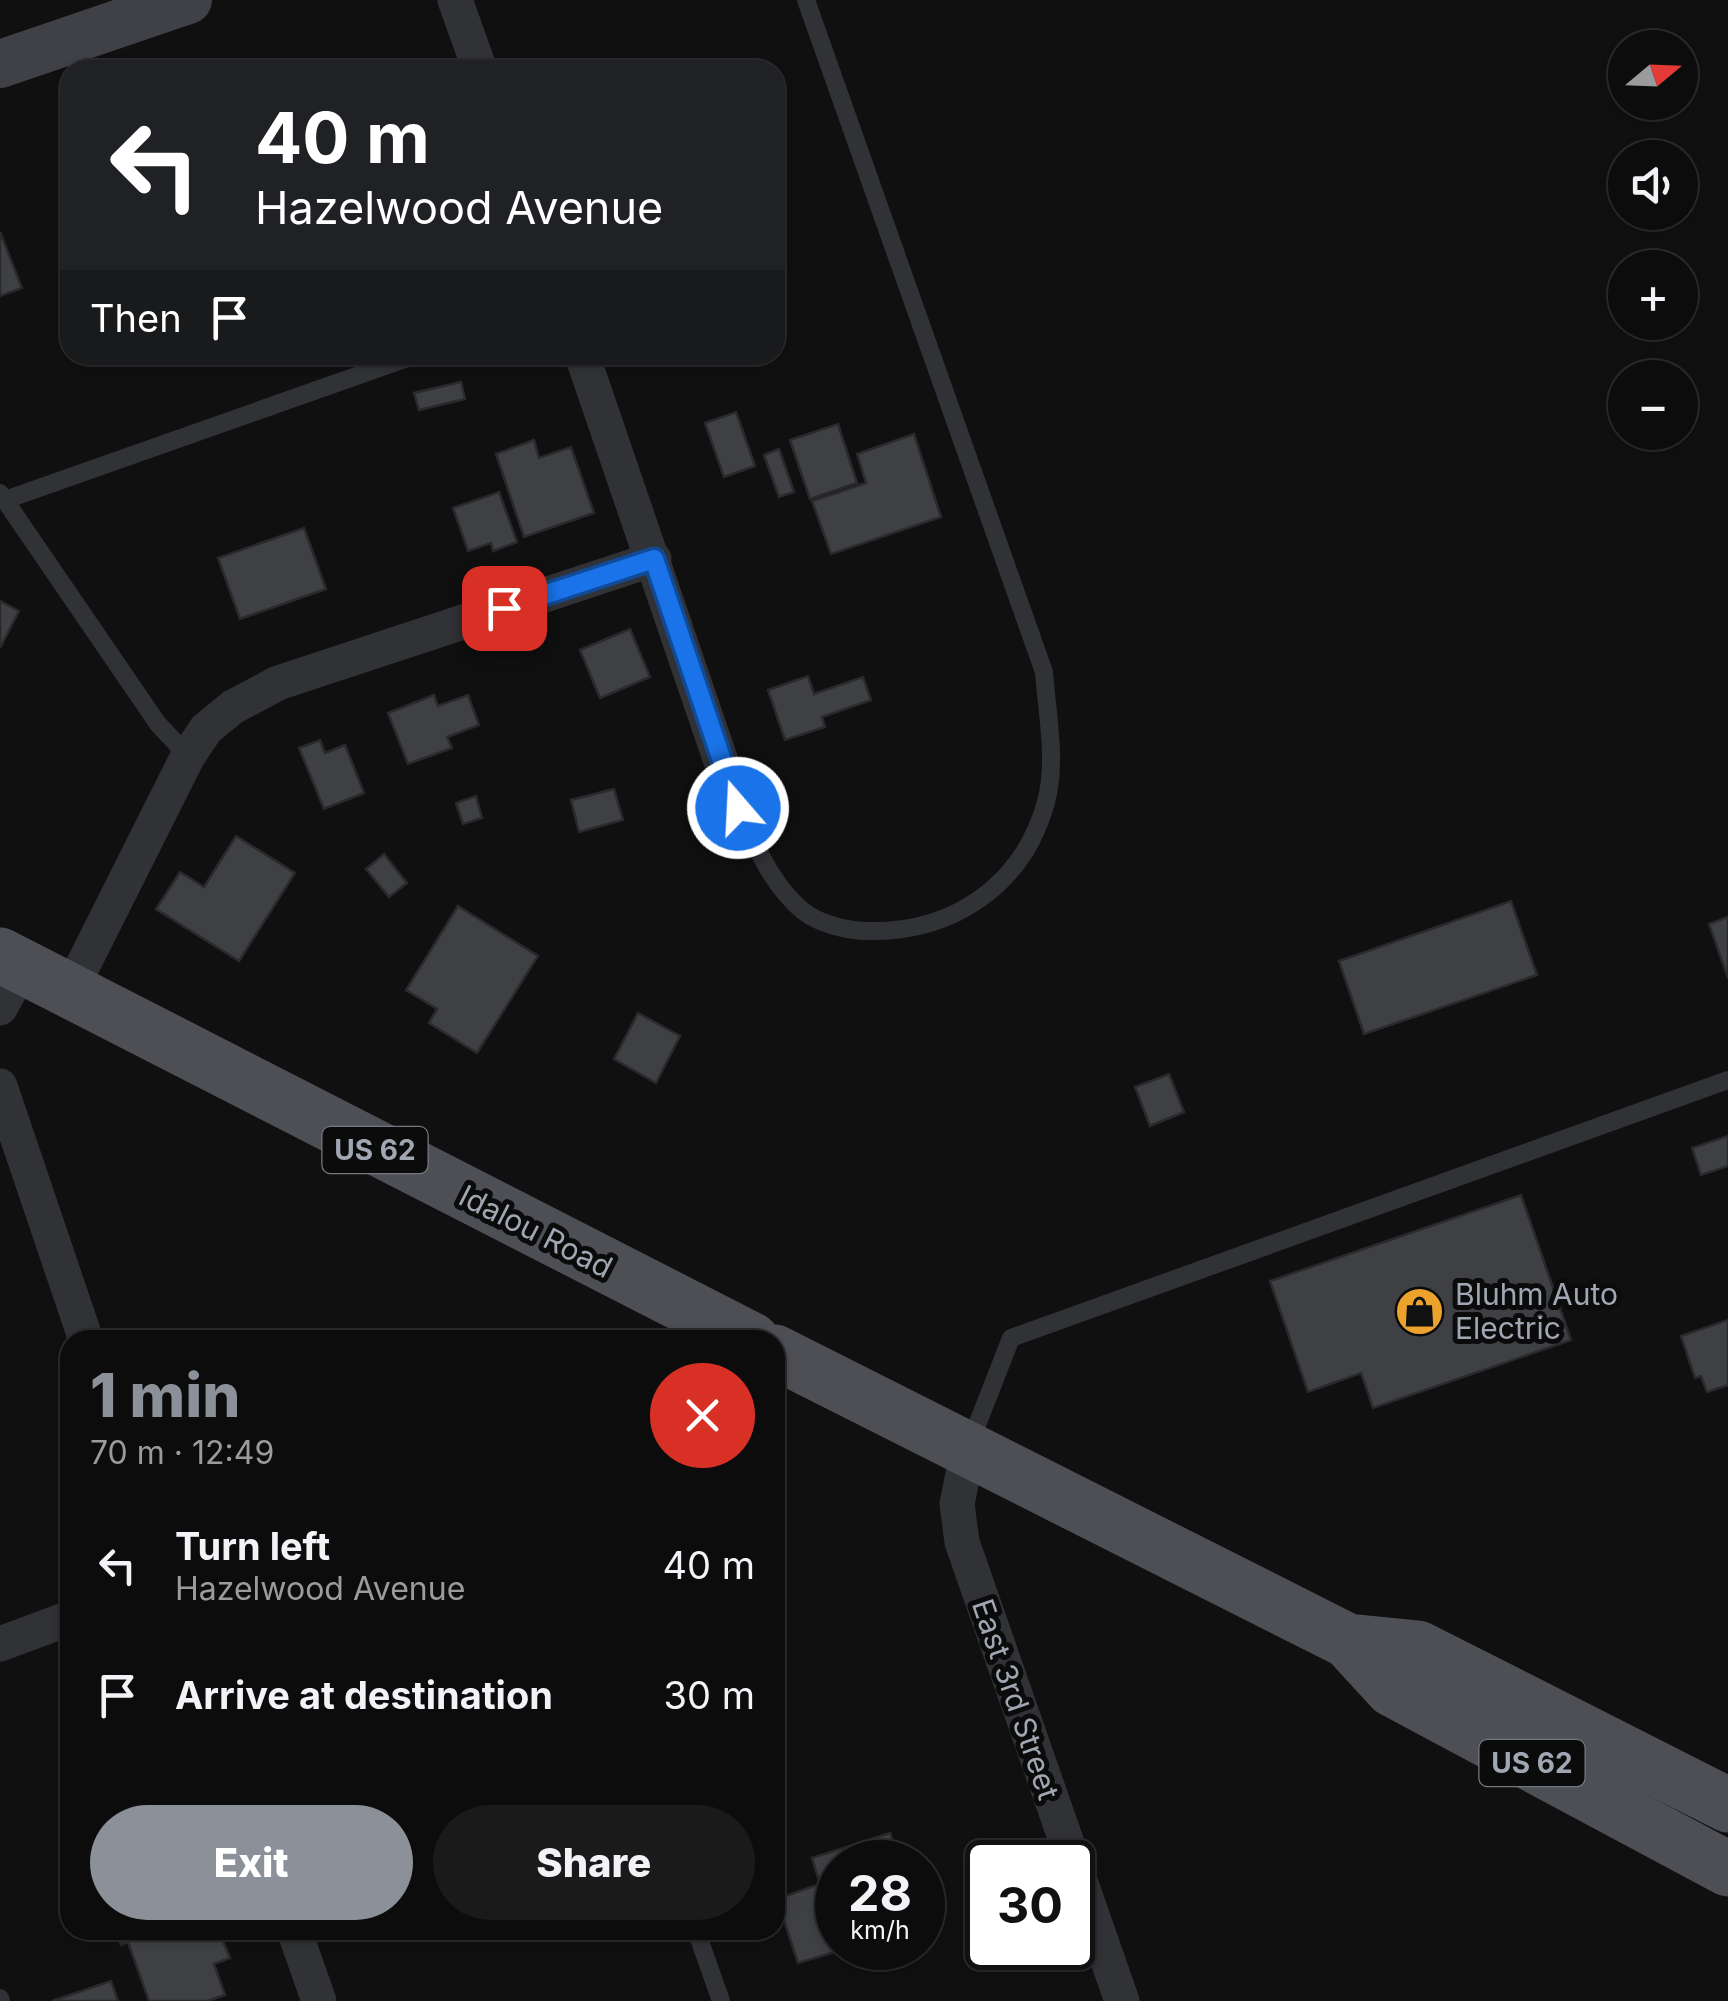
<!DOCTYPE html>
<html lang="en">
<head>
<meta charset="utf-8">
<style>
	:root { --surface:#0c0c0d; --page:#1a1a1b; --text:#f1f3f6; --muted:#9a9b9d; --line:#2c2c2e; --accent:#8c9099 }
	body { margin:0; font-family:Inter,sans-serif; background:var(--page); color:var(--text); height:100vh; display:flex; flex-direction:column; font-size:38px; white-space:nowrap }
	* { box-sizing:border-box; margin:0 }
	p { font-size:32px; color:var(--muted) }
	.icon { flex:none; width:55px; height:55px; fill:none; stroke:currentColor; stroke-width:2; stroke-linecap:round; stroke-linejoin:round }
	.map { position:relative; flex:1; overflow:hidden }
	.side { position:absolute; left:60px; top:1330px; width:725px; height:610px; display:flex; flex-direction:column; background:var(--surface); border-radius:30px; box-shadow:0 2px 8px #0004,0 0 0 2px var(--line) }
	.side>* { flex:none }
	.banner { position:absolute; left:60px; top:60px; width:725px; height:305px; border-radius:30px; box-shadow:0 2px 8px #0004,0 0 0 2px var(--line); background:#202124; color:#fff; overflow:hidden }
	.needle { width:65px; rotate:71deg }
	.controls { position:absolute; left:1608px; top:30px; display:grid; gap:20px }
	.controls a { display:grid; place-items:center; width:90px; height:90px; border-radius:50%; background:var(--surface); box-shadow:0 2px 8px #0004,0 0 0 2px var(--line); font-size:50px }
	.speed { position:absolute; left:815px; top:1840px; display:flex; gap:20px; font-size:50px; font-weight:700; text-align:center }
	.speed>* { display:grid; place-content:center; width:130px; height:130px; border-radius:50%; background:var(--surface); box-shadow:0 2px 8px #0004,0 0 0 2px var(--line); line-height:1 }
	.speed small { font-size:25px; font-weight:400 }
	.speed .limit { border:5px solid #111; border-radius:15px; background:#fff; color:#111 }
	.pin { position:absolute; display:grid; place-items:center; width:85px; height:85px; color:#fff; margin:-42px; border-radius:20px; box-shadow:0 5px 15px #0006 }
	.me { position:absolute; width:110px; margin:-55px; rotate:341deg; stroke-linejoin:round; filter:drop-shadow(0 0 8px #0008) }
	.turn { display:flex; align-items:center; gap:35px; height:210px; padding:0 30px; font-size:45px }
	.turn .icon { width:130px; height:130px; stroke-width:2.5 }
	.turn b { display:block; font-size:70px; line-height:85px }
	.then { display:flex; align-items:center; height:95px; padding:0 30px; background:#0003; gap:20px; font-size:38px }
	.round { display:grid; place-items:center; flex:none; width:105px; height:105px; border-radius:52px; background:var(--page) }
	.summary { display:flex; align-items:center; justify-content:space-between; height:170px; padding:0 30px }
	h1 { font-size:60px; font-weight:800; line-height:75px; color:var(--accent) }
	.button { display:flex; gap:20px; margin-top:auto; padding:20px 30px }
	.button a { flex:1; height:115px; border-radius:60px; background:var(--accent); color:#fff; font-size:40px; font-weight:800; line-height:115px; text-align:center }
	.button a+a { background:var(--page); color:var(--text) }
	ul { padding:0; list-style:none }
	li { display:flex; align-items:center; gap:30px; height:130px; padding:0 30px }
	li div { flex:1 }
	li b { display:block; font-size:38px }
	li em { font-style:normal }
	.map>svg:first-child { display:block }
</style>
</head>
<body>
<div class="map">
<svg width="1728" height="2001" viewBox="0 0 1728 2001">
	<rect width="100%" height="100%" fill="#101011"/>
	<g fill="#3f4044" stroke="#2a2a2d" stroke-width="2.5">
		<path d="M0 232 22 288 0 296Z"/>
		<path d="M461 382 465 399 419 410 414 393Z"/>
		<path d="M736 412 755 466 724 477 705 423Z"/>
		<path d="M838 424 857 483 810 499 790 440Z"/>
		<path d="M914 434 941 517 831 554 812 501 866 483 857 454Z"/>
		<path d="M534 440 539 458 571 447 594 513 524 537 496 454Z"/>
		<path d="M779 449 794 492 779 497 764 455Z"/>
		<path d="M499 492 517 542 493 551 491 543 468 551 453 508Z"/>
		<path d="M304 528 326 589 240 619 218 558Z"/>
		<path d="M0 601 19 611 0 648Z"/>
		<path d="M630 629 650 677 600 698 580 650Z"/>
		<path d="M808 676 814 694 863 677 871 700 822 717 825 727 785 740 768 690Z"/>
		<path d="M434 695 438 706 468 695 479 725 447 737 452 748 408 764 388 713Z"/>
		<path d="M320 740 325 753 345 745 364 793 324 809 299 748Z"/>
		<path d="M614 789 623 820 579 832 571 800Z"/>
		<path d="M476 796 482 818 463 824 456 803Z"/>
		<path d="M236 836 295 873 239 961 156 909 180 872 204 887Z"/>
		<path d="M384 854 407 883 389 897 366 869Z"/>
		<path d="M1511 901 1537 975 1364 1034 1339 961Z"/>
		<path d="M458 906 538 956 477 1053 429 1023 437 1009 406 990Z"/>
		<path d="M1728 917V978L1709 924Z"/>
		<path d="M638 1013 680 1036 656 1083 614 1059Z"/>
		<path d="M1169 1074 1184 1112 1150 1126 1135 1087Z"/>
		<path d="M1728 1136V1166L1701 1175 1692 1148Z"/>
		<path d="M1521 1195 1571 1340 1373 1408 1361 1373 1308 1392 1270 1281Z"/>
		<path d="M1728 1320V1385L1707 1392 1701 1376 1695 1378 1681 1336Z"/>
		<path d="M890 1833 900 1862H838V1948L845 1949 798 1963 777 1899 820 1884 812 1858Z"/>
		<path d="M116 1930 220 1934 230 1958 214 1964 225 1995 208 2001H149L128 1942 121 1945Z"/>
		<path d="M111 1981 118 2001H52Z"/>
	</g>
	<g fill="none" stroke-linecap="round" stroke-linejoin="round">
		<g stroke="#313236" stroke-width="18">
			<path d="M0 493 158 724 188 756"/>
			<path d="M5 500 416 355"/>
			<path d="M737 808C755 843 771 885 803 911 819 924 848 931 868 931 952 933 1023 886 1046 802 1057 762 1047 713 1044 672L806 0"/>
			<path d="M970 1443 1011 1338 1728 1080"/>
			<path d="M696 1930 721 2001"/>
			<path d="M0 1998 1 2001"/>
		</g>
		<g stroke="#313236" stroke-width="35">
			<path d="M455 0 480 70"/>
			<path d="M582 355 737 808"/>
			<path d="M71 989 188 756 206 729 233 707 278 683 654 559"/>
			<path d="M0 1008 23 967"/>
			<path d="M0 1086 86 1340"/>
			<path d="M968 1449 957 1504 962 1542 1122 2001"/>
			<path d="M0 1644 70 1618"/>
			<path d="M294 1930 319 2001"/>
		</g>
		<path stroke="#3f4146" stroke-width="48" d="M0 64 188 0"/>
		<g stroke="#4d4f55" stroke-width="55">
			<path d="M0 955 752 1340"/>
			<path d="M775 1352 1348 1641 1418 1648 1728 1805"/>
			<path d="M1348 1641 1392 1689 1728 1869"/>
		</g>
	</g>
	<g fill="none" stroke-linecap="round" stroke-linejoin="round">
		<defs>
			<path id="route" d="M504 608 654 559 738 808"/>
		</defs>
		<use href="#route" stroke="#114b97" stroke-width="25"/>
		<use href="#route" stroke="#1a73e8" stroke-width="18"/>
	</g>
	<defs>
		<symbol id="shop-disc" viewBox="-11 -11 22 22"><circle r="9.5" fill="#eba32e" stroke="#0b0b0c"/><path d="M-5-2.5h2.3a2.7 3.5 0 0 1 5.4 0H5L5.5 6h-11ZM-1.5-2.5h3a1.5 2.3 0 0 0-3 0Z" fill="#111"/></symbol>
	</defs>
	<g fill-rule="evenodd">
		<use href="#shop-disc" x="1392" y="1284" width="55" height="55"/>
	</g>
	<g text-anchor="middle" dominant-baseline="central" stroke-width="10" stroke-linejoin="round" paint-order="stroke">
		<g fill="#0b0b0c" stroke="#747880" stroke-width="2.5">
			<rect x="322.5" y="1127" width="105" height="46" rx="8"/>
			<rect x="1479.5" y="1740" width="105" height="46" rx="8"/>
		</g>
		<g font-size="28" font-weight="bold" fill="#a1a7b2">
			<text x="375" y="1150">US 62</text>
			<text x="1532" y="1763">US 62</text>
		</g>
		<g font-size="30" fill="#a1a7b2" stroke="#0b0b0c">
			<text transform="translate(536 1231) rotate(27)">Idalou Road</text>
			<text transform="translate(1016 1699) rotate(71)">East 3rd Street</text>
		</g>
		<g font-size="30" fill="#a1a7b2" stroke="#0b0b0c" text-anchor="start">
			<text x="1455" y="1294">Bluhm Auto<tspan x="1455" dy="34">Electric</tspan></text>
		</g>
	</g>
</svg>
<div class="controls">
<a><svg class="needle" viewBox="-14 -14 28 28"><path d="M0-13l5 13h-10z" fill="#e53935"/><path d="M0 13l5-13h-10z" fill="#9a9b9d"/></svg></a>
<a><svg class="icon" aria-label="sound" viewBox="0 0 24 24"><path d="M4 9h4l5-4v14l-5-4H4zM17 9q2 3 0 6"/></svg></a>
<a>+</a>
<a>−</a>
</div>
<div class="speed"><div>28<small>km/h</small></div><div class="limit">30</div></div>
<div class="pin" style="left:504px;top:608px;background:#d93025"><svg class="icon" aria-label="arrive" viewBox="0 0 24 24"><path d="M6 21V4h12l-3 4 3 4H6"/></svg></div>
<svg class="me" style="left:738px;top:808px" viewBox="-20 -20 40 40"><circle r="17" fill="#1a73e8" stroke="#fff" stroke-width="3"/><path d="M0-11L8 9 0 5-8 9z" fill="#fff"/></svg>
<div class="banner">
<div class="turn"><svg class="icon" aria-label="left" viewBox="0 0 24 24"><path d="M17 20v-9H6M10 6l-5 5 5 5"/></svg><div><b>40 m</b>Hazelwood Avenue</div></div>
<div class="then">Then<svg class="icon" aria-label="arrive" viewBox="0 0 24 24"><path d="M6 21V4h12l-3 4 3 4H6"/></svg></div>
</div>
<section class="side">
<div class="summary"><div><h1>1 min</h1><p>70 m · 12:49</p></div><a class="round" style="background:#d93025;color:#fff"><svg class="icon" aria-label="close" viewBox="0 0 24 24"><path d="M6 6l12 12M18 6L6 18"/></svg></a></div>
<ul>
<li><svg class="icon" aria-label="left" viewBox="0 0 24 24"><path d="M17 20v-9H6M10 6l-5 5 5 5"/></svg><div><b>Turn left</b><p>Hazelwood Avenue</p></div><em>40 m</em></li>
<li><svg class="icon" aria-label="arrive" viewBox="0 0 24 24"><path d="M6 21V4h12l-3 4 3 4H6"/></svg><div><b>Arrive at destination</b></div><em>30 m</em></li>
</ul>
<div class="button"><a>Exit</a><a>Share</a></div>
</section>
</div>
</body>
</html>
